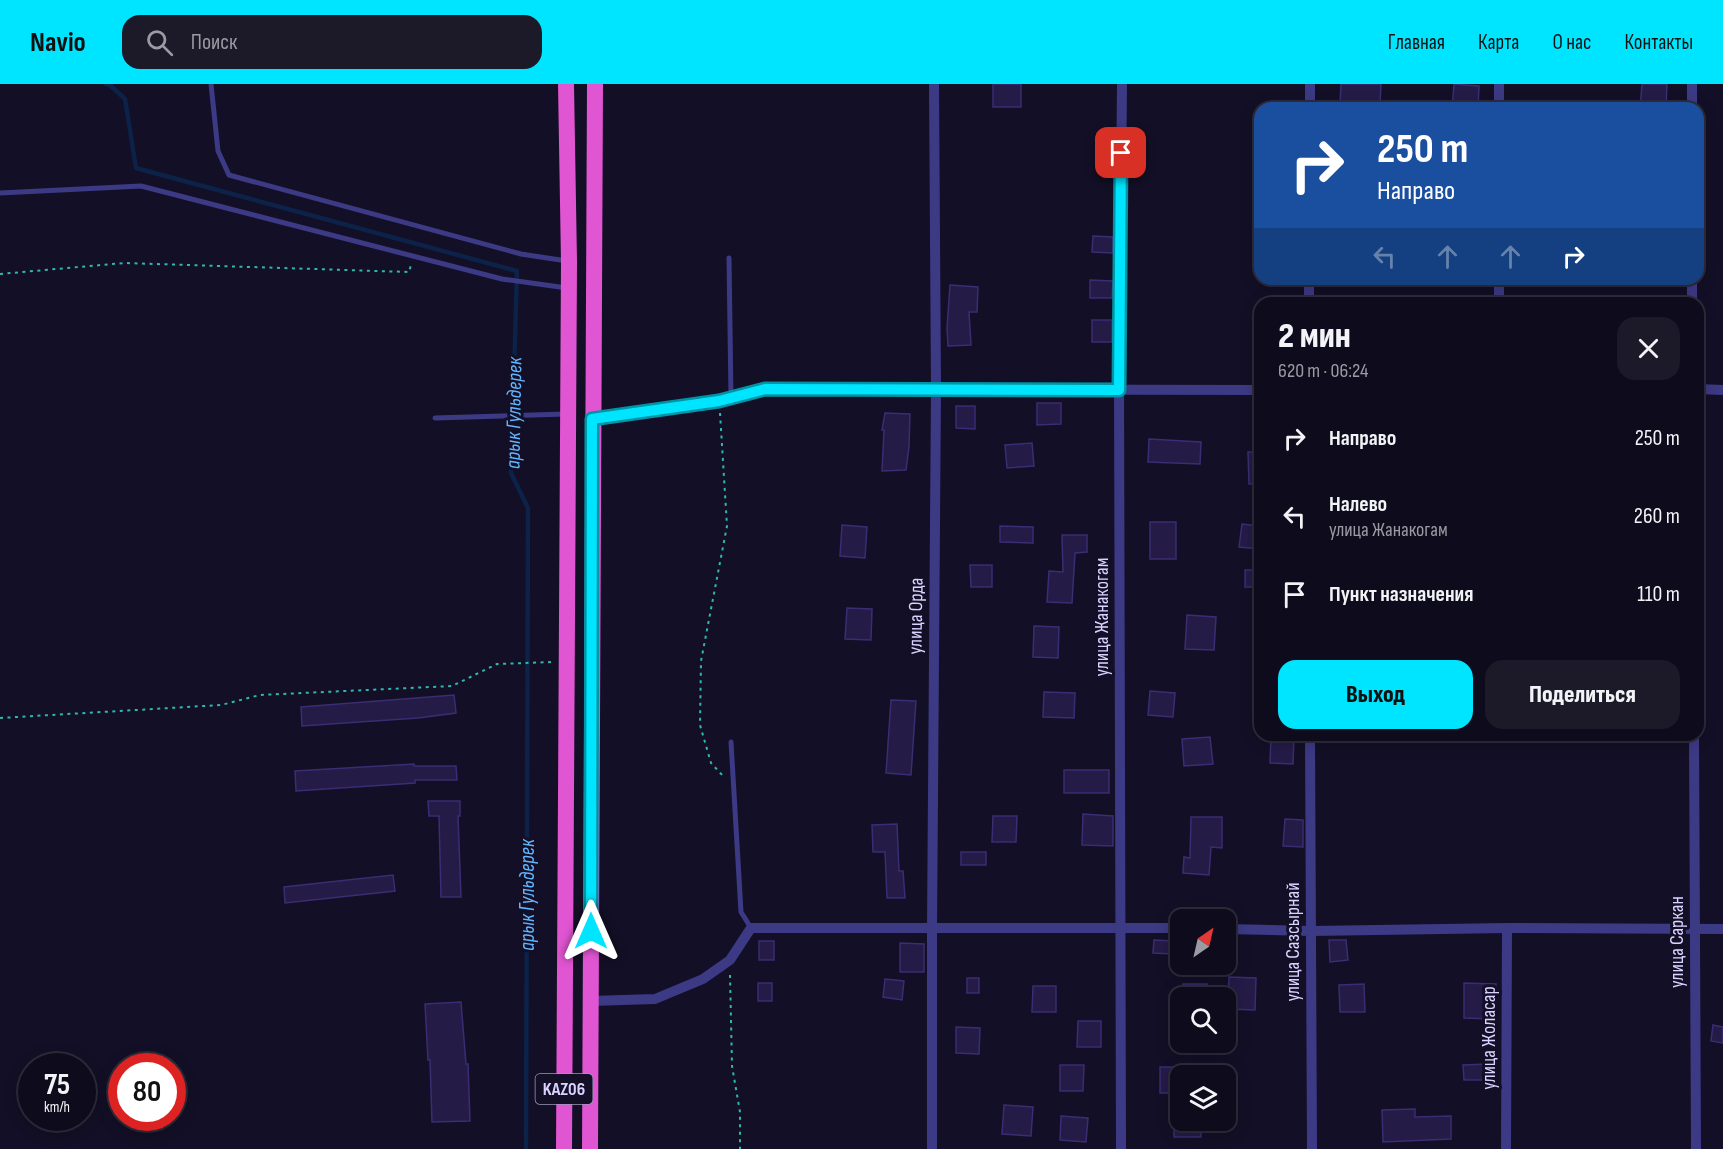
<!DOCTYPE html>
<html lang="ru">
<head>
<meta charset="utf-8">
<style>
	:root { --surface:#0e0b1c; --page:#1c1929; --text:#f1f3f6; --muted:#9b9ba3; --line:#2e2b3b; --accent:#00e5ff }
	body { margin:0; font-family:"Sofia Sans Condensed",sans-serif; background:var(--page); color:var(--text); height:100vh; display:flex; flex-direction:column; font-size:22px; white-space:nowrap }
	* { box-sizing:border-box; margin:0 }
	p { font-size:20px; color:var(--muted) }
	.icon { flex:none; width:33px; height:33px; fill:none; stroke:currentColor; stroke-width:2; stroke-linecap:round; stroke-linejoin:round }
	.map { position:relative; flex:1; overflow:hidden }
	.drawer { position:absolute; left:1254px; top:213px; width:450px; height:444px; display:flex; flex-direction:column; background:var(--surface); border-radius:18px; box-shadow:0 3px 15px #0003,0 0 0 2px var(--line) }
	.drawer>* { flex:none }
	.top-card { position:absolute; left:1254px; top:18px; width:450px; height:183px; border-radius:18px; box-shadow:0 3px 15px #0003,0 0 0 2px var(--line); background:#1a4fa0; color:#fff; overflow:hidden }
	.needle { width:39px; rotate:34deg }
	.fabs { position:absolute; left:1170px; top:825px; display:grid; gap:12px }
	.fabs a { display:grid; place-items:center; width:66px; height:66px; border-radius:12px; background:var(--surface); box-shadow:0 3px 15px #0003,0 0 0 2px var(--line); font-size:30px }
	.speed { position:absolute; left:18px; top:969px; display:flex; gap:12px; font-size:30px; font-weight:700; text-align:center }
	.speed>* { display:grid; place-content:center; width:78px; height:78px; border-radius:50%; background:var(--surface); box-shadow:0 3px 15px #0003,0 0 0 2px var(--line); line-height:1 }
	.speed small { font-size:15px; font-weight:400 }
	.speed .limit { border:9px solid #d22; background:#fff; color:#111 }
	.pin { position:absolute; display:grid; place-items:center; width:51px; height:51px; color:#fff; margin:-26px; border-radius:12px; box-shadow:0 3px 9px #0006 }
	.me { position:absolute; width:66px; margin:-33px; rotate:0deg; stroke-linejoin:round; filter:drop-shadow(0 0 4px #0008) }
	.turn { display:flex; align-items:center; gap:21px; height:126px; padding:0 24px; font-size:27px }
	.turn .icon { width:78px; height:78px; stroke-width:2.5 }
	.turn b { display:block; font-size:42px; line-height:51px }
	.lanes { display:flex; align-items:center; height:57px; padding:0 24px; background:#0003; justify-content:center; gap:30px; direction:ltr }
	.lanes .off { opacity:.35 }
	.round { display:grid; place-items:center; flex:none; width:63px; height:63px; border-radius:18px; background:var(--page) }
	.summary { display:flex; align-items:center; justify-content:space-between; height:102px; padding:0 24px }
	h1 { font-size:36px; font-weight:800; line-height:45px }
	.primary-button { display:flex; gap:12px; margin-top:auto; padding:12px 24px }
	.primary-button a { flex:1; height:69px; border-radius:18px; background:var(--accent); color:#111; font-size:24px; font-weight:800; line-height:69px; text-align:center }
	.primary-button a+a { background:var(--page); color:var(--text) }
	ul { padding:0; list-style:none }
	li { display:flex; align-items:center; gap:18px; height:78px; padding:0 24px }
	li div { flex:1 }
	li b { display:block; font-size:22px }
	li em { font-style:normal }
	header { display:flex; align-items:center; gap:36px; box-sizing:border-box; height:84px; padding:0 30px; background:var(--accent); color:#111 }
	header strong { font-size:28px }
	nav { display:flex; gap:33px; margin-inline-start:auto; font-size:21px }
	.search { width:420px; height:54px; background:var(--page); display:flex; align-items:center; gap:15px; box-sizing:border-box; padding:0 21px; border-radius:18px; color:var(--muted); font-size:22px }
	.map>svg:first-child { display:block }
</style>
</head>
<body>
<header>
<strong>Navio</strong>
<div class="search"><svg class="icon" aria-label="search" viewBox="0 0 24 24"><circle cx="10" cy="10" r="6"/><path d="M15 15l6 6"/></svg>Поиск</div>
<nav><a>Главная</a><a>Карта</a><a>О нас</a><a>Контакты</a></nav>
</header>
<div class="map">
<svg width="1723" height="1065" viewBox="0 0 1723 1065">
	<rect width="100%" height="100%" fill="#130f26"/>
	<g fill="none" stroke-linecap="round" stroke-linejoin="round">
		<path stroke="#0c2248" stroke-width="4.5" d="M106 0 111 2 125 15 136 84 517 187 511 389 528 424 526 1065"/>
	</g>
	<g fill="#241b47" stroke="#3b2d73" stroke-width="1.5">
		<rect x="993" y="0" width="28" height="23"/>
		<path d="M1341 0H1381L1380 20 1340 19Z"/>
		<path d="M1454 0 1479 2 1478 24H1452Z"/>
		<path d="M1642 0H1667L1666 24H1640Z"/>
		<path d="M1093 152 1113 153V169L1092 168Z"/>
		<path d="M1090 196 1113 197 1112 214H1090Z"/>
		<path d="M950 201 978 203 977 228H969L971 261 948 262 947 244Z"/>
		<rect x="1092" y="236" width="20" height="22"/>
		<path d="M1037 319H1061V340L1037 341Z"/>
		<path d="M956 322H975V345L956 344Z"/>
		<path d="M885 329 910 330 909 363 906 386 882 387 884 346H882Z"/>
		<path d="M1149 355 1201 358 1200 380 1148 378Z"/>
		<path d="M1032 359 1034 382 1007 384 1005 361Z"/>
		<path d="M1248 368H1260V400H1249Z"/>
		<rect x="1150" y="438" width="26" height="37"/>
		<path d="M1242 440 1260 442V465L1239 463Z"/>
		<path d="M842 441 867 443 865 474 840 472Z"/>
		<path d="M1000 442 1033 443V459L1000 458Z"/>
		<path d="M1062 451H1087V468L1075 469 1072 519 1047 518 1049 487 1063 488Z"/>
		<path d="M970 481H992V503H971Z"/>
		<rect x="1245" y="486" width="15" height="17"/>
		<path d="M847 524 872 525 871 556 845 555Z"/>
		<path d="M1187 531 1216 533 1214 566 1185 565Z"/>
		<path d="M1034 542 1059 543 1058 574 1033 573Z"/>
		<path d="M1150 607 1175 609 1173 633 1148 631Z"/>
		<path d="M1044 608 1075 609 1074 634 1043 633Z"/>
		<path d="M454 611 456 629 418 634 302 642 301 623Z"/>
		<path d="M891 616 916 617 911 691 886 689Z"/>
		<path d="M1271 651H1294L1293 680 1270 679Z"/>
		<path d="M1210 653 1213 680 1184 682 1182 655Z"/>
		<path d="M414 680V682H456L457 696H415V699L296 707 295 687Z"/>
		<rect x="1064" y="686" width="45" height="23"/>
		<path d="M428 717H460V732H458L461 813H441L439 732H429Z"/>
		<path d="M1083 730 1113 732V762L1082 761Z"/>
		<path d="M993 732H1017L1016 758H992Z"/>
		<path d="M1191 733H1222V764L1211 763 1209 791 1183 789 1184 773 1190 774Z"/>
		<path d="M1285 735 1303 736V763L1283 762Z"/>
		<path d="M897 740 899 787H903L905 814H887L885 768H873L872 741Z"/>
		<rect x="961" y="768" width="25" height="13"/>
		<path d="M393 791 395 807 285 819 284 803Z"/>
		<path d="M1154 856 1173 857V870L1153 869Z"/>
		<path d="M1329 856H1346L1348 876 1330 878Z"/>
		<rect x="759" y="857" width="15" height="19"/>
		<path d="M900 859 924 860V888H900Z"/>
		<path d="M1229 893 1256 894 1255 926 1228 925Z"/>
		<rect x="967" y="894" width="12" height="15"/>
		<path d="M885 895 904 897 902 916 883 913Z"/>
		<rect x="758" y="899" width="14" height="18"/>
		<path d="M1464 899 1496 900 1495 935 1464 934Z"/>
		<path d="M1183 900H1207L1206 914H1183Z"/>
		<path d="M1364 900 1365 928H1340L1339 901Z"/>
		<path d="M1033 902H1056V928H1032Z"/>
		<path d="M461 918 466 980H468L470 1037 432 1038 430 976H428L425 920Z"/>
		<path d="M1078 937H1101V963H1077Z"/>
		<path d="M1713 941 1723 943V959L1711 957Z"/>
		<path d="M956 943 980 944 979 970 956 969Z"/>
		<path d="M1487 980 1488 996H1464L1463 981Z"/>
		<path d="M1060 981H1084L1083 1007H1060Z"/>
		<rect x="1160" y="983" width="20" height="26"/>
		<path d="M1004 1021 1033 1023 1031 1052 1002 1050Z"/>
		<path d="M1415 1025V1033L1451 1032V1055L1383 1058 1382 1026Z"/>
		<path d="M1061 1032 1088 1034 1086 1058 1060 1056Z"/>
		<rect x="1174" y="1036" width="27" height="17"/>
	</g>
	<g fill="none" stroke-linecap="round" stroke-linejoin="round">
		<g stroke="#2fb8b0" stroke-width="2" stroke-dasharray="3 4.5" stroke-linecap="butt">
			<path d="M0 190 124 179 409 188 411 181"/>
			<path d="M720 329 727 442 701 577 700 641 711 679 723 692"/>
			<path d="M0 634 221 621 260 611 452 602 497 580 552 578"/>
			<path d="M730 891 732 982 740 1028V1065"/>
		</g>
		<g stroke="#3d3a85" stroke-width="5">
			<path d="M211 0 218 67 229 91 521 170 567 177"/>
			<path d="M0 109 141 102 502 195 567 204"/>
			<path d="M729 174 731 314"/>
			<path d="M435 334 566 330"/>
			<path d="M731 658 741 828 751 844"/>
		</g>
		<g stroke="#3d3a85" stroke-width="10">
			<path d="M1499 0V24"/>
			<path d="M1692 0V24"/>
			<path d="M1310 24V0"/>
			<path d="M1499 195V219"/>
			<path d="M1692 195V219"/>
			<path d="M1309 219V195"/>
			<path d="M1698 305 1723 306"/>
			<path d="M592 335 719 317 766 305 1260 306"/>
			<path d="M1310 651 1312 1065"/>
			<path d="M1694 651 1696 1065"/>
			<path d="M1226 845 1311 847 1507 844 1723 845"/>
			<path d="M590 917 655 915 703 895 730 876 751 844H1180"/>
			<path d="M932 1065V845L936 305 934 0"/>
			<path d="M1121 1065 1119 297 1122 0"/>
			<path d="M1506 1065 1507 844"/>
		</g>
		<g stroke="#e055d1" stroke-width="16">
			<path d="M564 1065 569 178 566 0"/>
			<path d="M590 1065 595 0"/>
		</g>
	</g>
	<g fill="none" stroke-linecap="round" stroke-linejoin="round">
		<defs>
			<path id="route" d="M591 847 592 335 719 317 765 305 1119 306 1121 69"/>
		</defs>
		<use href="#route" stroke="#0095a6" stroke-width="15"/>
		<use href="#route" stroke="#00e5ff" stroke-width="10"/>
	</g>
	<g text-anchor="middle" dominant-baseline="central" stroke-width="6" stroke-linejoin="round" paint-order="stroke">
		<rect fill="#130f26" stroke="#9e99be" stroke-width="1.5" x="535.5" y="990" width="57" height="30" rx="4.5"/>
		<g font-size="18" font-weight="bold" fill="#d9d4ff">
			<text x="564" y="1005">KАZ06</text>
		</g>
		<g font-size="20" fill="#d9d4ff" stroke="#130f26">
			<text transform="translate(916 532) rotate(-89)">улица Орда</text>
			<text transform="translate(1102 533) rotate(-90)">улица Жанакогам</text>
			<text transform="translate(1293 858) rotate(-90)">улица Сазсырнай</text>
			<text transform="translate(1677 858) rotate(-90)">улица Саркан</text>
			<text transform="translate(1489 954) rotate(-90)">улица Жоласар</text>
		</g>
		<g font-size="21" font-style="italic" fill="#62b6ff" stroke="#130f26">
			<text transform="translate(514 329) rotate(-89)">арык Гульдерек</text>
			<text transform="translate(527 811) rotate(-90)">арык Гульдерек</text>
		</g>
	</g>
</svg>
<div class="fabs">
<a><svg class="needle" viewBox="-14 -14 28 28"><path d="M0-13l5 13h-10z" fill="#e53935"/><path d="M0 13l5-13h-10z" fill="#9b9ba3"/></svg></a>
<a><svg class="icon" aria-label="search" viewBox="0 0 24 24"><circle cx="10" cy="10" r="6"/><path d="M15 15l6 6"/></svg></a>
<a><svg class="icon" aria-label="layers" viewBox="0 0 24 24"><path d="M12 4l9 5-9 5-9-5zM3 14l9 5 9-5"/></svg></a>
</div>
<div class="speed"><div>75<small>km/h</small></div><div class="limit">80</div></div>
<div class="pin" style="left:1121px;top:69px;background:#d93025"><svg class="icon" aria-label="arrive" viewBox="0 0 24 24"><path d="M6 21V4h12l-3 4 3 4H6"/></svg></div>
<svg class="me" style="left:591px;top:847px" viewBox="-20 -20 40 40"><path d="M0-17L14 15 0 8-14 15z" fill="#00e5ff" stroke="#fff" stroke-width="4"/></svg>
<div class="top-card">
<div class="turn"><svg class="icon" aria-label="right" viewBox="0 0 24 24"><path d="M7 20v-9h11M14 6l5 5-5 5"/></svg><div><b>250 m</b>Направо</div></div>
<div class="lanes"><svg class="icon off" aria-label="left" viewBox="0 0 24 24"><path d="M17 20v-9H6M10 6l-5 5 5 5"/></svg><svg class="icon off" aria-label="ahead" viewBox="0 0 24 24"><path d="M12 20V5M6 11l6-6 6 6"/></svg><svg class="icon off" aria-label="ahead" viewBox="0 0 24 24"><path d="M12 20V5M6 11l6-6 6 6"/></svg><svg class="icon" aria-label="right" viewBox="0 0 24 24"><path d="M7 20v-9h11M14 6l5 5-5 5"/></svg></div>
</div>
<section class="drawer">
<div class="summary"><div><h1>2 мин</h1><p>620 m · 06:24</p></div><a class="round"><svg class="icon" aria-label="close" viewBox="0 0 24 24"><path d="M6 6l12 12M18 6L6 18"/></svg></a></div>
<ul>
<li><svg class="icon" aria-label="right" viewBox="0 0 24 24"><path d="M7 20v-9h11M14 6l5 5-5 5"/></svg><div><b>Направо</b></div><em>250 m</em></li>
<li><svg class="icon" aria-label="left" viewBox="0 0 24 24"><path d="M17 20v-9H6M10 6l-5 5 5 5"/></svg><div><b>Налево</b><p>улица Жанакогам</p></div><em>260 m</em></li>
<li><svg class="icon" aria-label="arrive" viewBox="0 0 24 24"><path d="M6 21V4h12l-3 4 3 4H6"/></svg><div><b>Пункт назначения</b></div><em>110 m</em></li>
</ul>
<div class="primary-button"><a>Выход</a><a>Поделиться</a></div>
</section>
</div>
</body>
</html>
